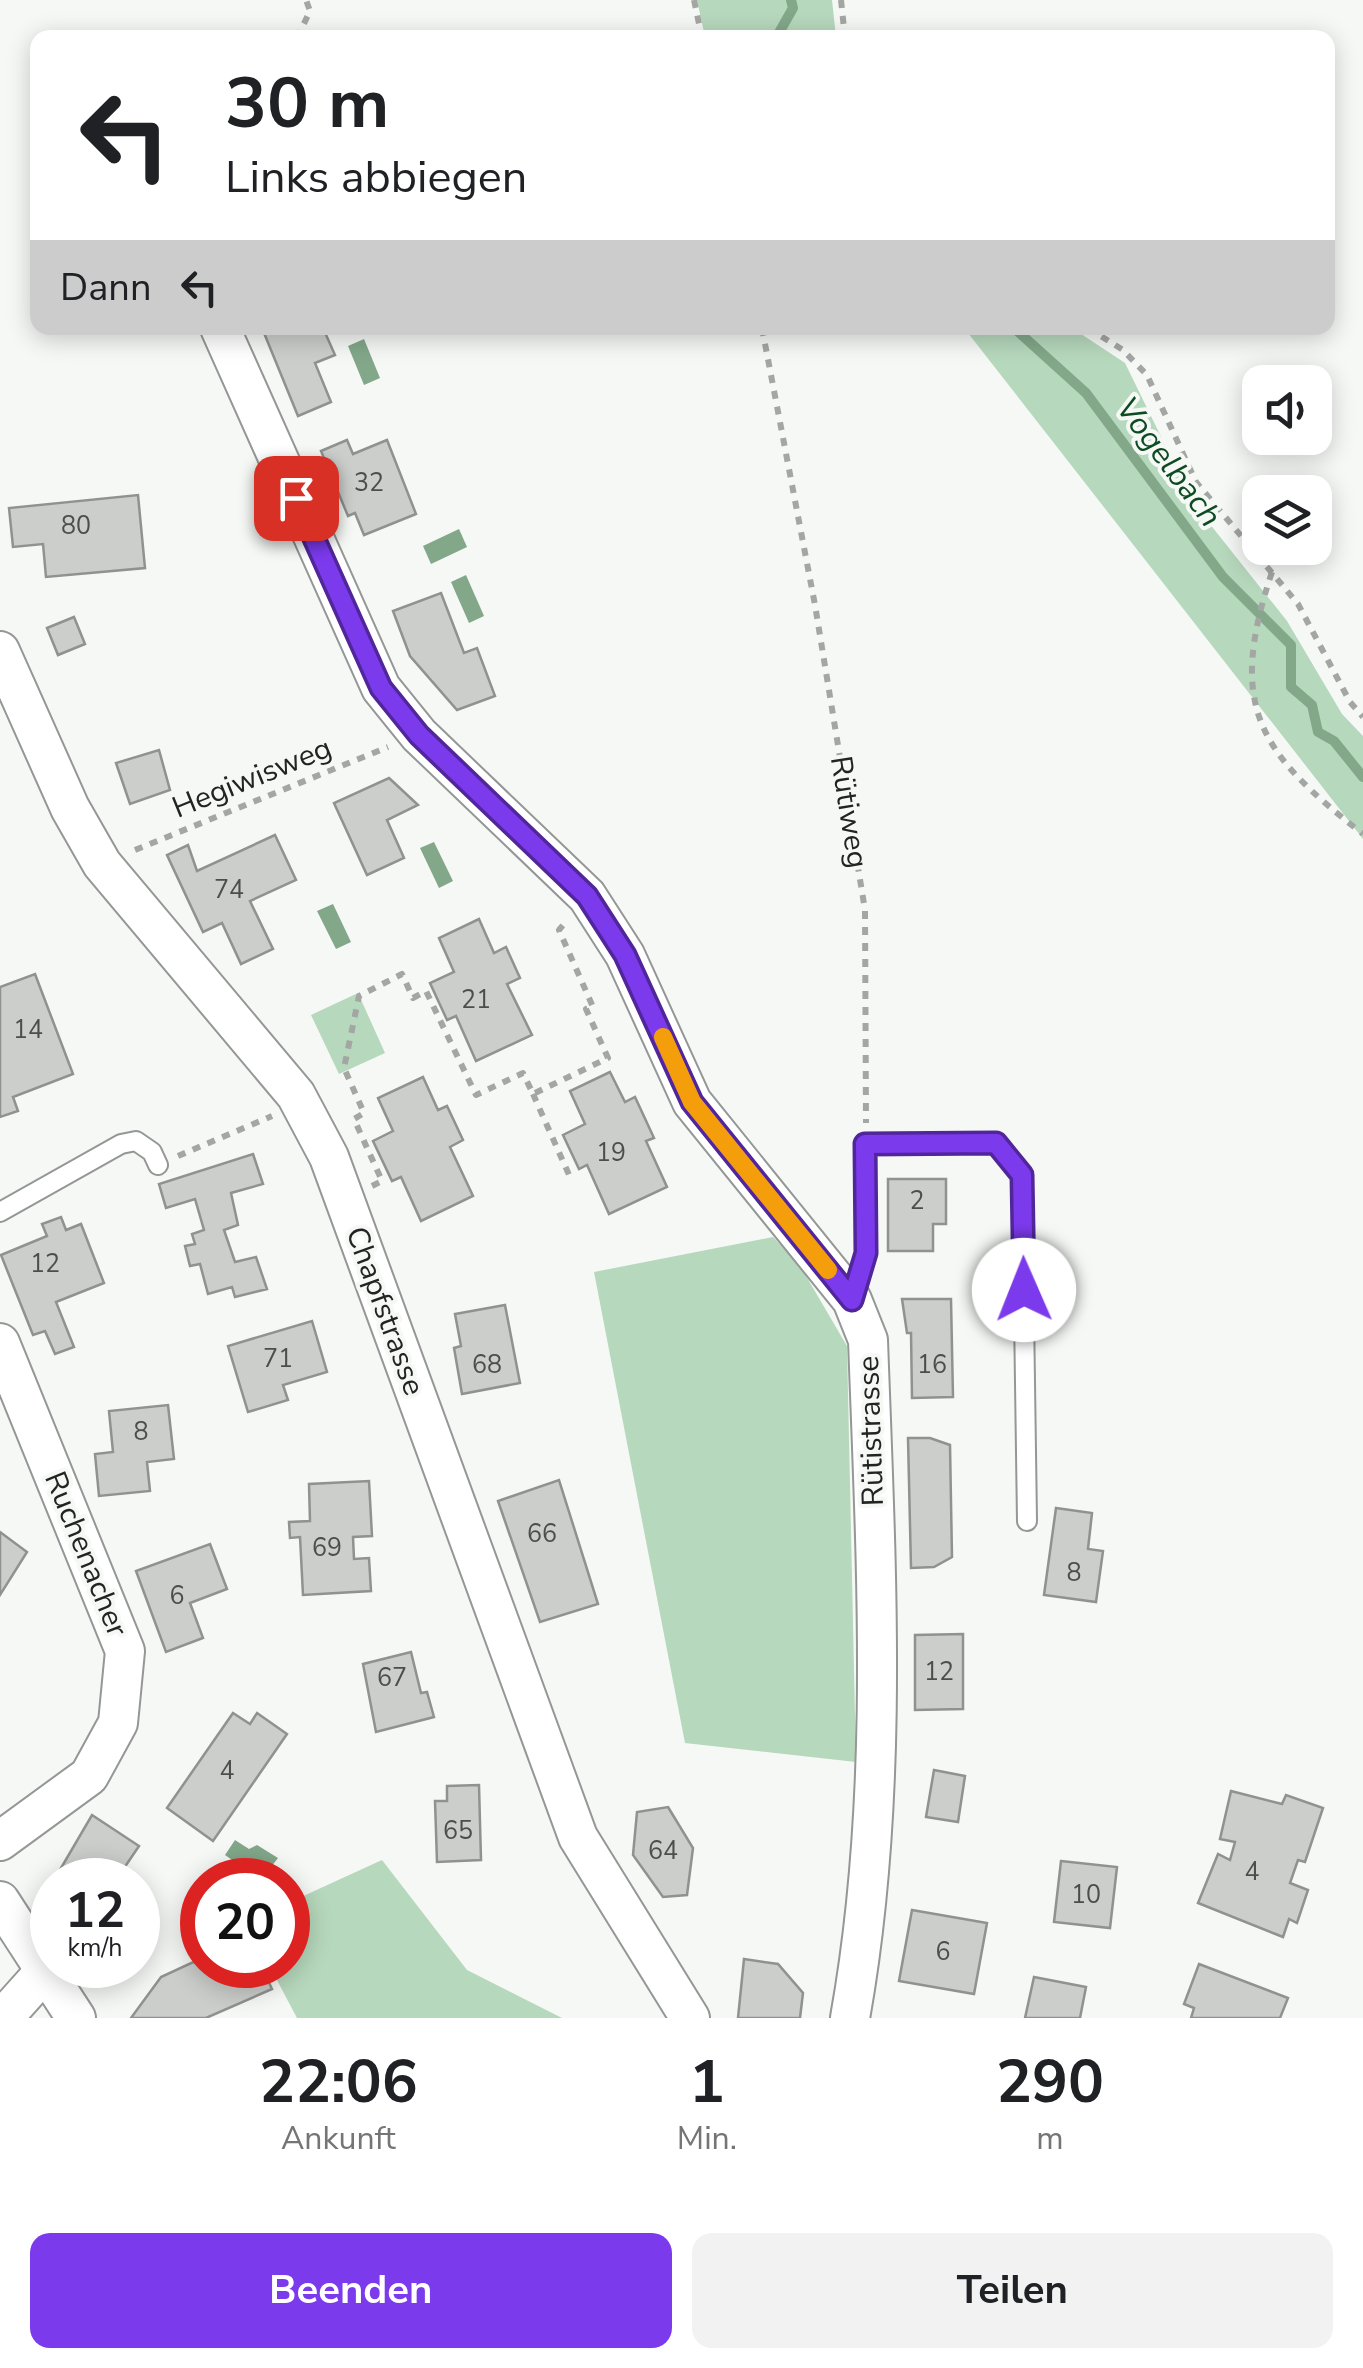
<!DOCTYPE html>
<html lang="de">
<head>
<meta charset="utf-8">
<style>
	:root { --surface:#fff; --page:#f2f2f2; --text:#202124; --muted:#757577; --accent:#7c3aed }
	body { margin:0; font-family:"Nunito Sans",sans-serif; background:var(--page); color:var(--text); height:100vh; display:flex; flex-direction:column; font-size:38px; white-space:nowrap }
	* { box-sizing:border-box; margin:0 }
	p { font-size:32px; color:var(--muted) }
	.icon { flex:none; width:55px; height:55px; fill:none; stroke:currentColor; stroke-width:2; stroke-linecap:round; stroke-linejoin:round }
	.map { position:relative; height:2018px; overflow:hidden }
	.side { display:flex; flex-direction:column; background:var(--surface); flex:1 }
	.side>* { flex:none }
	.banner { position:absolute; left:30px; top:30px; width:1305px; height:305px; border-radius:20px; box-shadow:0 5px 25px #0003; background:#fff; color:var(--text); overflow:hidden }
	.controls { position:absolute; left:1242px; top:365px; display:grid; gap:20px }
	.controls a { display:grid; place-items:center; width:90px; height:90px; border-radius:20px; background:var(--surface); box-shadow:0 5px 25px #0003; font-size:50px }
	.speed { position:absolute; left:30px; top:1858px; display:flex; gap:20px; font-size:50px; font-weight:700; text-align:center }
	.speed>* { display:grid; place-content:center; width:130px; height:130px; border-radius:50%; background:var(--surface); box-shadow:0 5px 25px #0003; line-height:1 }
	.speed small { font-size:25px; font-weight:400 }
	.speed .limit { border:15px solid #d22; background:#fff; color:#111 }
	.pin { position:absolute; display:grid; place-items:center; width:85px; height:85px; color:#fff; margin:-42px; border-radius:20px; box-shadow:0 5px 15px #0006 }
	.me { position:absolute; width:110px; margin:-55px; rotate:359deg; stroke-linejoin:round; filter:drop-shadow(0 0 8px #0008) }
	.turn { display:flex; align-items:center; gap:35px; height:210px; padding:0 30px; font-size:45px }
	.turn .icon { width:130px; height:130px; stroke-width:2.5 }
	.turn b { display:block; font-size:70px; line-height:85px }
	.then { display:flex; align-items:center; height:95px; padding:0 30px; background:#0003; gap:20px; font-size:38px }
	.eta { display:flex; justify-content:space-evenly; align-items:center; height:170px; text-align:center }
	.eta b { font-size:60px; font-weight:700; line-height:70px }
	.primary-button { display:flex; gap:20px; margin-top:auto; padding:20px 30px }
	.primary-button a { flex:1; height:115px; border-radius:20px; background:var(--accent); color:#fff; font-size:40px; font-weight:700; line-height:115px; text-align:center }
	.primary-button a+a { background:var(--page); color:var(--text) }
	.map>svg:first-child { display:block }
</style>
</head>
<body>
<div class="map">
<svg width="1363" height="2018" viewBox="0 0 1363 2018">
	<rect width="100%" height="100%" fill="#f5f8f5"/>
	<g fill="#b6d8bc">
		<path d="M697 0H832L836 37H705Z"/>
		<path d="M953 328H1072L1125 363 1194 504 1287 621 1342 714 1363 736V839L968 333Z"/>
		<path d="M358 993 385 1053 339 1074 311 1015Z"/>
		<path d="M773 1237 799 1264 847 1346 856 1762 685 1743 594 1272Z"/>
		<path d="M382 1860 467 1970 562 2018H297L269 1965H288V1903Z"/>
	</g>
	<g fill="#82a789">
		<path d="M364 339 380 378 364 385 348 346Z"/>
		<path d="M459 529 467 547 431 564 423 546Z"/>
		<path d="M466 575 484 616 469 623 451 582Z"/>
		<path d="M434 842 453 881 439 888 420 848Z"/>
		<path d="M333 904 351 942 336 949 317 911Z"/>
		<path d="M235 1840 249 1849 257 1845 278 1858 261 1880 225 1855Z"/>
	</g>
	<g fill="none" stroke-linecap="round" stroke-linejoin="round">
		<g stroke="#82a789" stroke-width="10">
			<path d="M776 38 793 8 791 0"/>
			<path d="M1014 328 1086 393 1223 577 1291 645V687L1312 705 1318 732 1334 741 1363 777"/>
		</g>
	</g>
	<g fill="#cbcecb" stroke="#8f928f" stroke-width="2.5">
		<path d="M262 328H323L335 355 315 363 331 402 298 416Z"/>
		<path d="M347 440 353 454 387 440 416 514 364 535 355 513 348 516 321 451Z"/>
		<path d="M138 495 145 568 46 577 43 544 13 547 9 508Z"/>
		<path d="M441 593 464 653 477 648 495 696 457 710 410 656 393 611Z"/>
		<path d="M74 617 85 644 58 655 47 628Z"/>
		<path d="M159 750 170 790 130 804 116 763Z"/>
		<path d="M389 778 418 805 387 820 404 858 367 875 334 803Z"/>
		<path d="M275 835 296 880 250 901 273 949 241 964 222 923 203 932 167 855 188 845 197 871Z"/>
		<path d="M479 919 494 953 506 947 520 978 507 984 532 1035 476 1061 456 1016 447 1020 430 983 454 972 439 938Z"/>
		<path d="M35 974 73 1074 13 1097 18 1111 0 1117V987Z"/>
		<path d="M610 1072 625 1102 635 1097 654 1138 646 1141 667 1187 609 1214 587 1165 579 1169 563 1135 585 1124 570 1091Z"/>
		<path d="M423 1077 438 1110 447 1106 463 1140 450 1147 473 1196 421 1221 401 1177 392 1181 373 1141 393 1131 378 1098Z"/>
		<path d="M253 1154 263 1184 231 1193 238 1225 224 1230 235 1262 256 1257 267 1289 235 1297 232 1287 208 1294 200 1264 190 1266 185 1246 195 1244 192 1234 204 1230 195 1199 166 1208 159 1184Z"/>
		<path d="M888 1179H946V1224H933V1251H888Z"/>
		<path d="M61 1217 66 1230 81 1224 104 1283 56 1302 74 1347 55 1354 45 1331 33 1335 1 1255 47 1236 42 1224Z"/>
		<path d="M902 1299H951L953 1397 912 1398 911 1333H907Z"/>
		<path d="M505 1305 520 1383 462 1394 454 1348 461 1346 455 1314Z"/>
		<path d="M312 1321 327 1372 283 1385 288 1400 248 1412 228 1346Z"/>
		<path d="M168 1405 174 1459 147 1462 150 1491 99 1496 95 1454 113 1452 109 1411Z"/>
		<path d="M908 1438H930L950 1445 952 1557 934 1567 911 1568Z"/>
		<path d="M559 1480 598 1604 540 1622 498 1501Z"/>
		<path d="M369 1481 372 1536 353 1537 354 1559 369 1558 371 1591 303 1595 300 1537 290 1538 289 1522 310 1521 309 1484Z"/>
		<path d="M1056 1508 1092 1513 1088 1549 1103 1551 1096 1602 1044 1595Z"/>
		<path d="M0 1532 27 1552 0 1595Z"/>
		<path d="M210 1544 227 1589 190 1603 203 1638 166 1652 136 1571Z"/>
		<path d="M963 1634V1709L915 1710V1635Z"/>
		<path d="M411 1652 421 1693 427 1692 434 1717 376 1732 363 1664Z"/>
		<path d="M233 1713 250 1724 257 1713 287 1734 213 1841 167 1808Z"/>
		<path d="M934 1770 965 1776 958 1822 926 1817Z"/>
		<path d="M479 1785 481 1860 437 1862 435 1801H447V1786Z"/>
		<path d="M1231 1791 1282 1804 1286 1795 1323 1808 1305 1862 1298 1860 1290 1883 1308 1890 1297 1923 1289 1919 1283 1937 1198 1903 1218 1854 1230 1860 1235 1842 1220 1839Z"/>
		<path d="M668 1807 693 1848 687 1895 663 1897 633 1855 637 1812Z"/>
		<path d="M92 1815 139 1846 116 1880H54Z"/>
		<path d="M1061 1861 1117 1867 1110 1928 1054 1922Z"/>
		<path d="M912 1910 987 1923 974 1994 899 1981Z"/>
		<path d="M202 1958V1965H226L228 1969 261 1965 272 1989 206 2018H131L161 1977Z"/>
		<path d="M744 1959 778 1964 803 1993 800 2018H738Z"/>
		<path d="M1199 1964 1288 1998 1280 2018H1191L1194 2008 1184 2004Z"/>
		<path d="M1034 1977 1086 1987 1080 2018H1025Z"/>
	</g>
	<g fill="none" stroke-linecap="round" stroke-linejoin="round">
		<defs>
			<g id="lane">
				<path d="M0 1212 121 1144 136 1141 152 1152 158 1165"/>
				<path d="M852 1299 866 1253 865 1144 996 1143 1022 1175 1027 1521"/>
			</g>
			<g id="street">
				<path d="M220 328 381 688 419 735 587 896 625 955 692 1102 852 1300 868 1340C876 1564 890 1796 850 2018"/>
				<path d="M0 651 70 808 102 864 296 1095 329 1157 578 1837 690 2018"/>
				<path d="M0 1343 125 1651 118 1723 89 1776 0 1841"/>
				<path d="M0 1901 76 2018"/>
				<path d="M3 2018 46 1970"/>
			</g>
		</defs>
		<use href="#lane" stroke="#949795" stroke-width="22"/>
		<use href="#street" stroke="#949795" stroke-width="42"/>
		<g stroke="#a4a6a4" stroke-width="6" stroke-dasharray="8 8" stroke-linecap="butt">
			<path d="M694 0 702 38"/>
			<path d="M841 0 845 38"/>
			<path d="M297 38 310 11 306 0"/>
			<path d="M762 328 815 605 865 910 866 1123"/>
			<path d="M1088 328 1123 350 1147 375 1196 482 1298 604 1350 702 1363 717"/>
			<path d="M1272 572C1227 706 1258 752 1363 834"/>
			<path d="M135 850 388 747"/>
			<path d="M533 1094 570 1177"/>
			<path d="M178 1156 272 1116"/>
			<path d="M372 1186 382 1181 354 1119 364 1113 344 1068 359 996 402 974 413 998 426 991 476 1095 523 1073 533 1094 608 1058 586 1009 593 1007 559 930 564 924"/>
		</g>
		<use href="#lane" stroke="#fff" stroke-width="18"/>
		<use href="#street" stroke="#fff" stroke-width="38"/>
	</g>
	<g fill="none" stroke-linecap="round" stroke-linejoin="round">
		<defs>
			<path id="route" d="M296 498 381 688 419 735 587 896 625 955 692 1102 852 1300 866 1253 865 1144 996 1143 1022 1175 1024 1290"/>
		</defs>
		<use href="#route" stroke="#51269a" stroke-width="25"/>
		<use href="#route" stroke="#7c3aed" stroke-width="18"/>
		<path stroke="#f59e0b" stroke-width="18" d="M663 1037 692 1102 828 1270"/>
	</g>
	<g text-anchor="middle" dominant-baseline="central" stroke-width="8" stroke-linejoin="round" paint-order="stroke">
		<g font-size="25" fill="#4c4e4c">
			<text x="369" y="483">32</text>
			<text x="76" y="526">80</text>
			<text x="229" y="890">74</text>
			<text x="476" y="1000">21</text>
			<text x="28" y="1030">14</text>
			<text x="611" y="1153">19</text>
			<text x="917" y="1201">2</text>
			<text x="45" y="1264">12</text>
			<text x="278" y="1359">71</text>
			<text x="487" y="1365">68</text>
			<text x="932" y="1365">16</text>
			<text x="141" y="1432">8</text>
			<text x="542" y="1534">66</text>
			<text x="327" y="1548">69</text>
			<text x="1074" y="1573">8</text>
			<text x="177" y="1596">6</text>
			<text x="939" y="1672">12</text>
			<text x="392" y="1678">67</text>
			<text x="227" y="1771">4</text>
			<text x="458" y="1831">65</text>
			<text x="663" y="1851">64</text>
			<text x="1252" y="1872">4</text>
			<text x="1086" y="1895">10</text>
			<text x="943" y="1952">6</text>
		</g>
		<g font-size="30" fill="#222322" stroke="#f5f8f5">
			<text transform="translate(252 778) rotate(-22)">Hegiwisweg</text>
			<text transform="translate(849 812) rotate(81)">Rütiweg</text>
			<text transform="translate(385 1311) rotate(70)">Chapfstrasse</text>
			<text transform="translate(871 1431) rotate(-92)">Rütistrasse</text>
			<text transform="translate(86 1554) rotate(68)">Ruchenacher</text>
		</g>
		<g font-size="32" font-style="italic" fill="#0d4b23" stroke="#f5f8f5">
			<text transform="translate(1169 462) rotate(53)">Vogelbach</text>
		</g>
	</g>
</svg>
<div class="controls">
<a><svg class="icon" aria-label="sound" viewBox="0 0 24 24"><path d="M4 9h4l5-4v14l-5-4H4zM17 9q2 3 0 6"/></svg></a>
<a><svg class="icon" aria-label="layers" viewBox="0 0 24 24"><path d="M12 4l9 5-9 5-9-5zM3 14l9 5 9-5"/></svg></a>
</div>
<div class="speed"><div>12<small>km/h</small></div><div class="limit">20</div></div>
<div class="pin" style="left:296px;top:498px;background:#d93025"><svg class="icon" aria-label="arrive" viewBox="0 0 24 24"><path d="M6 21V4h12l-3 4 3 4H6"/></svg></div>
<svg class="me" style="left:1024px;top:1290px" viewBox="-20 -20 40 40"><circle r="19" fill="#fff"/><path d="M0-13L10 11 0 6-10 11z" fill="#7c3aed"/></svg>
<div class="banner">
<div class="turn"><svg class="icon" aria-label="left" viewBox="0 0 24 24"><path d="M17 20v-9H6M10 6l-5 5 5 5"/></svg><div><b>30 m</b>Links abbiegen</div></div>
<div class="then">Dann<svg class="icon" aria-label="left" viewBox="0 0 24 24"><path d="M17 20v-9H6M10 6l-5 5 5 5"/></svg></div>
</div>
</div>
<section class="side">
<div class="eta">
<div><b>22:06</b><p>Ankunft</p></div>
<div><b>1</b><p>Min.</p></div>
<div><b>290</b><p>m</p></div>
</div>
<div class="primary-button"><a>Beenden</a><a>Teilen</a></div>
</section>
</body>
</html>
